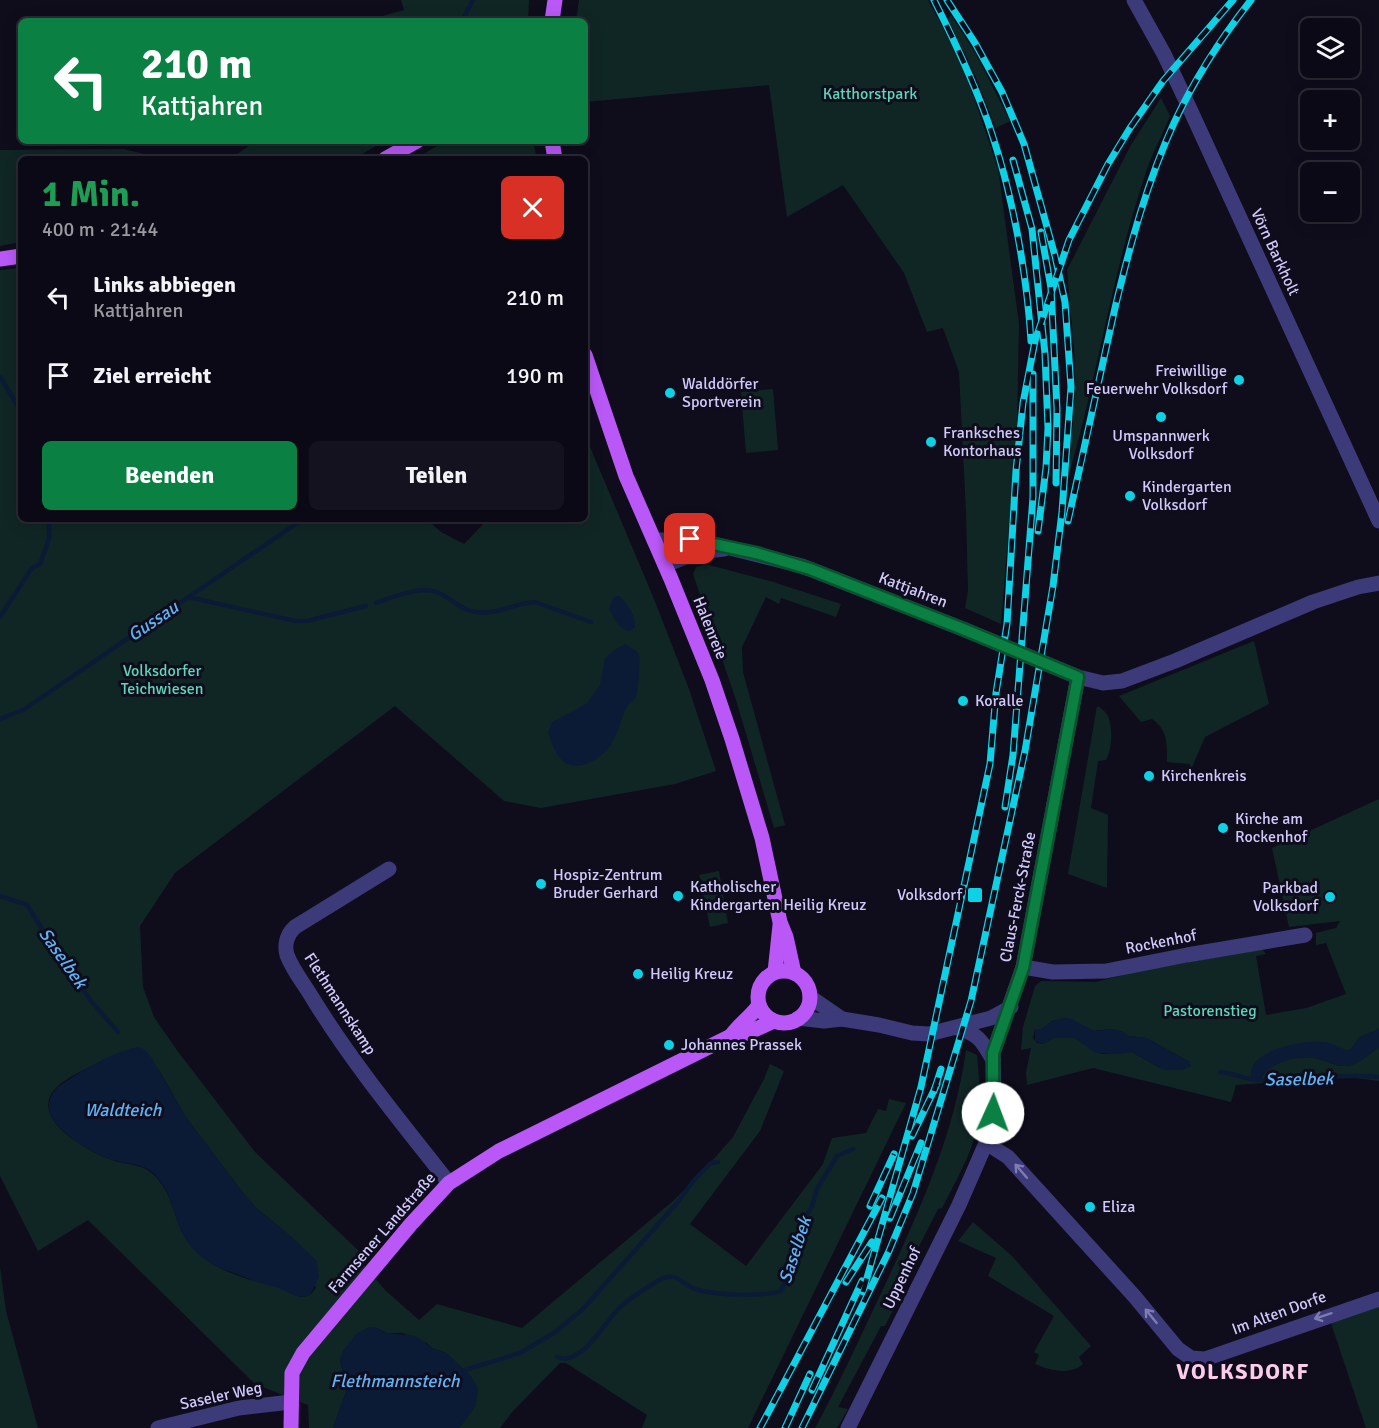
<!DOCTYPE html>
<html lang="de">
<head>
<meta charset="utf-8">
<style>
	:root { --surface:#0b0915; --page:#14121e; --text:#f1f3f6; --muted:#9a9aa0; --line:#2b2a34; --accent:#0b8043 }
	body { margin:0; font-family:Signika,sans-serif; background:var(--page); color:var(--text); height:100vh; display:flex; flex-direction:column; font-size:22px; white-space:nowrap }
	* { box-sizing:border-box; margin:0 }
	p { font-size:20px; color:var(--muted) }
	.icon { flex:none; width:33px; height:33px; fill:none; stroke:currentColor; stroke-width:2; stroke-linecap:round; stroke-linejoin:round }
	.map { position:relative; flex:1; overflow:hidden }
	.details { position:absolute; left:18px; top:156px; width:570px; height:366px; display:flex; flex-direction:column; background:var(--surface); border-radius:9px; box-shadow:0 3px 15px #0003,0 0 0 2px var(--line) }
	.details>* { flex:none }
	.hud { position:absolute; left:18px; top:18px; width:570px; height:126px; border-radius:9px; box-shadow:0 3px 15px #0003,0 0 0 2px var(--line); background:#0b8043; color:#fff; overflow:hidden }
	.fabs { position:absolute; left:1300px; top:18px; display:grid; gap:12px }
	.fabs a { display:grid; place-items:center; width:60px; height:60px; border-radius:9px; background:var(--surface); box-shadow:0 3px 15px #0003,0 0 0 2px var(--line); font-size:30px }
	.pin { position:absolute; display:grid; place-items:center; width:51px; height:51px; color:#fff; margin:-26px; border-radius:12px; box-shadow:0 3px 9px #0006 }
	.me { position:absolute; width:66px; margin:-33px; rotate:2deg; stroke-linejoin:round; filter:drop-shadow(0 0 4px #0008) }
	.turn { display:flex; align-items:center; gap:21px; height:126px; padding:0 24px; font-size:27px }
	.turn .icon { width:78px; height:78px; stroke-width:2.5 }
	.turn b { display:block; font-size:42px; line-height:51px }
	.round { display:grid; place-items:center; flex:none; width:63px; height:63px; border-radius:9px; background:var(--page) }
	.summary { display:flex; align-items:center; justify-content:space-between; height:102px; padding:0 24px }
	h1 { font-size:36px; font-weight:800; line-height:45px; color:#1e9e55 }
	.cta { display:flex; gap:12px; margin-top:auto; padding:12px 24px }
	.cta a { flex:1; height:69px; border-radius:9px; background:var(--accent); color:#fff; font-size:24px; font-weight:800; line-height:69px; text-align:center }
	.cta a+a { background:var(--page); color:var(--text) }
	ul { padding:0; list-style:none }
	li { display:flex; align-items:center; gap:18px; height:78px; padding:0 24px }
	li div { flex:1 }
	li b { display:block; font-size:22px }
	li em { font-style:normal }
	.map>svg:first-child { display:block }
</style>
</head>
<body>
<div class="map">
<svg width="1379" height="1428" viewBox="0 0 1379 1428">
	<rect width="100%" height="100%" fill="#0f0c1c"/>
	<g fill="#102625" fill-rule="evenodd">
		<path d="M401 0H529L528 21H364L404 10Z"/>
		<path d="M579 0H928L962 63 998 168 1019 324 1017 425 1001 624 965 608 968 591 966 512 959 372 943 328 927 332 904 273 843 185 787 217 769 85 585 102V21H576Z"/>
		<path d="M951 15 976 54 1010 121 996 128 975 75 948 19Z"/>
		<path d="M1161 98 1170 116C1162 136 1151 155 1145 175 1112 274 1097 378 1068 478L1074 409 1075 361 1067 270 1131 145Z"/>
		<path d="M256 141H384L354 159H230Z"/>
		<path d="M446 141H533L537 159H414Z"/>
		<path d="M124 149 164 159H21V242L0 246V150Z"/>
		<path d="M21 268V519H426L441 532 464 544 488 519H585V435L654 599 689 689 716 771 675 784 541 808 504 801 395 706 175 873 140 926 143 987 154 1017 176 1049 255 1152 362 1254 359 1260 386 1291 419 1320 437 1304 522 1328 673 1201 706 1168 733 1137 764 1079 770 1064 784 1071 760 1131 690 1224 746 1266 823 1164 832 1138 866 1133 878 1109 886 1111 889 1099 906 1103 748 1428H642L647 1415 566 1363H560L512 1412 500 1428H459L476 1405 471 1376 446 1353 432 1348 427 1343 402 1333H387L374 1327 344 1350 340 1360 347 1389 333 1428H309L308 1405 255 1384 88 1220 38 1251 0 1176V270ZM134 1048 159 1070 185 1116 240 1189 254 1206 296 1241 316 1288 310 1295C296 1301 290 1290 277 1287 239 1277 197 1267 180 1228 173 1211 172 1198 160 1182 145 1161 130 1167 109 1159 86 1150 26 1117 57 1087 73 1072 114 1056 134 1048Z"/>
		<path d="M773 389 778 450 746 453 741 392Z"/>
		<path d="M705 564 773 582 841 604 836 617 781 598 779 604 766 597 742 647 743 672 785 825 774 828 736 700 693 574 696 567Z"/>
		<path d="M1254 641 1269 704 1205 737 1190 772V764L1167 762C1167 744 1168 730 1152 719L1141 722 1119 696Z"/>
		<path d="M1097 706C1101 708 1106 712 1108 716 1113 727 1112 750 1106 760L1098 761 1091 808 1108 815 1107 888 1068 874Z"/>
		<path d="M1379 799V1029L1360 1037 1351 1049 1347 1051 1324 1042 1287 1046 1265 1056 1260 1080C1268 1062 1296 1055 1314 1058 1325 1059 1334 1067 1346 1066 1358 1065 1370 1053 1379 1047V1081L1348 1077 1236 1085 1231 1102 1093 1068 1027 1085 1026 1072 1031 1048 1021 1050 1023 1027 1035 986 1041 981 1096 982 1135 972 1262 949 1266 954 1256 956 1266 1015 1306 1008 1346 994 1326 943 1316 945V933L1336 928 1340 921 1289 927 1272 848ZM1066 1018 1094 1031 1111 1029 1123 1032 1128 1036 1146 1038 1190 1062 1183 1070 1160 1068 1132 1052 1101 1054 1075 1038H1053L1043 1044 1037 1043 1033 1038 1035 1029H1042L1052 1021Z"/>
		<path d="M719 871 728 923 710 927 699 875Z"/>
		<path d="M966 1050 977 1055C979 1078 982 1102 977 1126 972 1154 955 1182 942 1208L938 1209 914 1256 921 1255 885 1326H881L838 1407 848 1409 837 1428H815C837 1388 856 1346 876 1304 914 1223 954 1139 966 1050Z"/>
		<path d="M973 1222 1012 1256 1091 1346 1079 1357 1083 1364C1070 1376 1049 1370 1035 1364L1039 1355 1034 1352 1054 1316 988 1276 996 1258 958 1241Z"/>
		<path d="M0 1267 6 1311 38 1428H0Z"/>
		<path d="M1379 1306V1428H1366L1330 1320Z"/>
	</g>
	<g fill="#0b1b36">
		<path d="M617 596H620C627 605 636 615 635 627L630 631C619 630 614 618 609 609L613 598Z"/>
		<path d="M625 644C629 647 637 650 639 655 641 661 638 691 636 697 634 701 629 703 627 707 621 718 619 731 613 741 605 758 575 777 560 758 554 751 551 741 548 733L552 722 586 704 600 685 605 658 614 650Z"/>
		<path d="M1070 1018 1094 1031 1111 1029 1123 1032 1128 1036 1146 1038 1190 1062 1191 1066 1183 1070H1164L1132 1052 1120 1054 1096 1053 1075 1038H1053L1043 1044 1035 1041V1029H1042C1048 1021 1060 1018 1070 1018Z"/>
		<path d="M1379 1029V1047C1370 1054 1358 1065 1346 1066 1334 1067 1325 1059 1314 1058 1297 1055 1267 1063 1260 1080L1250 1079C1251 1075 1251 1069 1253 1065 1264 1048 1306 1039 1324 1042 1332 1043 1340 1047 1347 1051L1351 1049 1360 1037Z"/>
		<path d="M138 1047 144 1049 150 1055 185 1116 240 1189 254 1206 296 1241 317 1261 319 1277 310 1295C296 1301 286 1289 272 1286 262 1284 252 1280 242 1276 213 1266 193 1258 180 1228 172 1208 170 1188 152 1172 142 1163 125 1164 113 1160 93 1154 51 1130 49 1108 48 1099 54 1089 61 1085 81 1071 114 1051 138 1047Z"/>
		<path d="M369 1327H374L387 1333 416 1336 432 1348 446 1353 471 1376 478 1388 476 1405 459 1428H333L347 1389 340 1360 344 1350 356 1334Z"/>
	</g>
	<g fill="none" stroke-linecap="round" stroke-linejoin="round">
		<g stroke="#0b1b36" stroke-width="4.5">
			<path d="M462 21 473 0"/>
			<path d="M427 155 428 159"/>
			<path d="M0 377 21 411"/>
			<path d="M188 597 295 621H307L366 606"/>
			<path d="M376 603C394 597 420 585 439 593 452 599 461 610 476 612 499 615 514 603 535 602L591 622"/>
			<path d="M0 617 32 568 40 564 49 539V519"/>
			<path d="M0 719 23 710 303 519"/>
			<path d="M0 896 27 905 57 953 91 1001 118 1032"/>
			<path d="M1220 1072C1233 1073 1244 1079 1257 1080 1298 1081 1338 1073 1379 1077"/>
			<path d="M557 1357C581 1367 605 1322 619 1308 627 1300 651 1285 661 1279 678 1271 684 1287 698 1290 716 1295 764 1297 781 1291L793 1266 799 1230 812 1206 817 1189 837 1156 853 1149"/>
			<path d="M465 1370 520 1353 554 1333 582 1310 677 1203 695 1179 711 1163 718 1162"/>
		</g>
		<g stroke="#3c3a79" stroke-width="15">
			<path d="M1134 0 1164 54 1189 107 1379 521"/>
			<path d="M654 540H698L802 566 963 629 1078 677 1103 683 1122 681 1175 661 1313 602 1358 587 1379 583"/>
			<path d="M665 565 699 552 724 549"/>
			<path d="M389 869 295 927C287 934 284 945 287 955 293 971 305 985 313 999 353 1064 402 1123 449 1183"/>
			<path d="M1023 967 1053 972 1106 971 1187 955 1305 935"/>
			<path d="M810 997 842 1019"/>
			<path d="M798 1018 824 1021 842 1019 879 1025 912 1033 929 1034 991 1018 1011 1007"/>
			<path d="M957 1028C979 1034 982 1041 993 1060"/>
			<path d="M986 1143 1008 1157 1135 1297 1178 1349 1191 1358 1205 1359 1379 1299"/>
			<path d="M158 1428 239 1408 291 1402"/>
			<path d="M848 1428 959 1205 986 1143 994 1106 993 1053 1023 967 1078 677"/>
		</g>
		<g stroke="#b958f6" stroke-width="15">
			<path d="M552 21 555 0"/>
			<path d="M552 141 555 159"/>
			<path d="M385 159 417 141"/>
			<path d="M0 259 21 256"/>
			<path d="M585 355 626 476 671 579 712 680 732 739 762 838 780 922 786 937 794 973"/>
			<circle cx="784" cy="997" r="26"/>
			<path d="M775 972 780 925"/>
			<path d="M731 1036C739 1024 751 1017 759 1005"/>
			<path d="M291 1428 292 1373 303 1353 411 1224 449 1183 499 1151 731 1036 743 1035 774 1021"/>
		</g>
		<defs>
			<g id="rail">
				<path d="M934 0C956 44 977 88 992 134 1013 197 1027 275 1031 341"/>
				<path d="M1013 160 1032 229 1045 354 1048 428 1046 468 1038 531"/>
				<path d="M1041 232 1051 288 1057 409 1056 483"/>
				<path d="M1068 521C1084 450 1099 379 1115 308 1130 245 1147 182 1174 123 1195 78 1221 38 1251 0"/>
				<path d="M1005 807 1013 755 1033 497V374"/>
				<path d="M934 1091 941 1069"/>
				<path d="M912 1136 937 1084"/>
				<path d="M870 1206 894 1154"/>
				<path d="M890 1218 921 1143"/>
				<path d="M846 1282 872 1242"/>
				<path d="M863 1292 921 1087 990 764 996 693 1007 624 1016 471 1023 403 1035 341 1069 240 1108 164 1130 128 1163 81 1233 0"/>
				<path d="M812 1390 862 1281"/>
				<path d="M760 1428 882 1198"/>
				<path d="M785 1428 810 1374"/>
				<path d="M802 1428 889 1251 913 1193 971 1001 1025 751 1053 586 1062 512 1071 387 1065 302 1055 256 1024 144 1002 92 975 43 947 0"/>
			</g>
		</defs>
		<use href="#rail" stroke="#0dd2e6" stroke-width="7"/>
		<use href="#rail" stroke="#0f0c1c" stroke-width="4.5" stroke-dasharray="14" stroke-linecap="butt"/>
	</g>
	<defs><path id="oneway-shaft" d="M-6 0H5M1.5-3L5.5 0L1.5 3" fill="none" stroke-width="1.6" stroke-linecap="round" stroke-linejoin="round" transform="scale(1.5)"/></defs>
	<g stroke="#7f7bb4">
		<use href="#oneway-shaft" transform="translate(1021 1171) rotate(-131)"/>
		<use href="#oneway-shaft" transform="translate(1151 1316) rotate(-129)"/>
		<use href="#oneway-shaft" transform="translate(1323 1316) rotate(162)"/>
	</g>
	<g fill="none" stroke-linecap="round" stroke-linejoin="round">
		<defs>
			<path id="route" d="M690 539 756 553 810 569 963 629 1078 677 1023 968 993 1053V1113"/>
		</defs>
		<use href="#route" stroke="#07532c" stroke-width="15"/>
		<use href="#route" stroke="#0b8043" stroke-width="10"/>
	</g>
	<g fill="#0dd2e6" stroke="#0f0c1c" stroke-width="2">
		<circle cx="1239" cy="380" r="6"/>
		<circle cx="670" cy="393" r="6"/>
		<circle cx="1161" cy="417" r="6"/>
		<circle cx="931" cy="442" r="6"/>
		<circle cx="1130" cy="496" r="6"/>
		<circle cx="963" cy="701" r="6"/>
		<circle cx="1149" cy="776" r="6"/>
		<circle cx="1223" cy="828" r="6"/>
		<circle cx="541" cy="884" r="6"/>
		<rect x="967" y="887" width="16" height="16" rx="3"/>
		<circle cx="678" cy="896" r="6"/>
		<circle cx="1330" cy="897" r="6"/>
		<circle cx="638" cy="974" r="6"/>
		<circle cx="669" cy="1045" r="6"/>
		<circle cx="1090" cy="1207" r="6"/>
	</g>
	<g text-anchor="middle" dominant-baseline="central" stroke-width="6" stroke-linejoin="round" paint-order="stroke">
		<g font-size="16" fill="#5cd7b7" stroke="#0f0c1c">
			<text x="870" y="94">Katthorstpark</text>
			<text x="162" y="671">Volksdorfer<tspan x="162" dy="18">Teichwiesen</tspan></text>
			<text x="1210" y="1011">Pastorenstieg</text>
		</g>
		<g font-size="16" fill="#d0cafc" stroke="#0f0c1c">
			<text transform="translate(1275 252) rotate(65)">Vörn Barkholt</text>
			<text transform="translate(913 590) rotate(21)">Kattjahren</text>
			<text transform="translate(710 628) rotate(68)">Halenreie</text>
			<text transform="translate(1018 897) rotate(-79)">Claus-Ferck-Straße</text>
			<text transform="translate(1161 942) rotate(-11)">Rockenhof</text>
			<text transform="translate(340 1004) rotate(57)">Flethmannskamp</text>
			<text transform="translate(382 1233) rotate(-49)">Farmsener Landstraße</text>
			<text transform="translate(902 1278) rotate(-64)">Uppenhof</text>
			<text transform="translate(1279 1313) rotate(-20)">Im Alten Dorfe</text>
			<text transform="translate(221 1396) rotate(-12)">Saseler Weg</text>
		</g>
		<g font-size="16" fill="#d0cafc" stroke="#0f0c1c" text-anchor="start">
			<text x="1227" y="371" text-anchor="end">Freiwillige<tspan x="1227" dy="18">Feuerwehr Volksdorf</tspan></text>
			<text x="682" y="384">Walddörfer<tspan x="682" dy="18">Sportverein</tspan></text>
			<text x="943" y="433">Franksches<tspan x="943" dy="18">Kontorhaus</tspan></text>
			<text x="1161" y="436" text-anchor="middle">Umspannwerk<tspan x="1161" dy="18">Volksdorf</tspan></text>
			<text x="1142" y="487">Kindergarten<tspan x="1142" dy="18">Volksdorf</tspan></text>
			<text x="975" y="701">Koralle</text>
			<text x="1161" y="776">Kirchenkreis</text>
			<text x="1235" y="819">Kirche am<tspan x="1235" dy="18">Rockenhof</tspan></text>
			<text x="553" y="875">Hospiz-Zentrum<tspan x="553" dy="18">Bruder Gerhard</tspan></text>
			<text x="690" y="887">Katholischer<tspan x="690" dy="18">Kindergarten Heilig Kreuz</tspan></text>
			<text x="1318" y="888" text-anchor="end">Parkbad<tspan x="1318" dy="18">Volksdorf</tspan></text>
			<text x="962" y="895" text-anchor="end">Volksdorf</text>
			<text x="650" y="974">Heilig Kreuz</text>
			<text x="681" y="1045">Johannes Prassek</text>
			<text x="1102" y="1207">Eliza</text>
		</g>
		<g font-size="18" font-style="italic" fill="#5eb2f6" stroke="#0f0c1c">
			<text transform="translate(153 621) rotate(-34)">Gussau</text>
			<text transform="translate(63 958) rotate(55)">Saselbek</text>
			<text transform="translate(1299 1079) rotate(-1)">Saselbek</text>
			<text x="123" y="1110">Waldteich</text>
			<text transform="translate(795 1250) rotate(-72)">Saselbek</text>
			<text x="395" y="1381">Flethmannsteich</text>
		</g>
		<g font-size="22" font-weight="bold" letter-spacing="1.5" fill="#fccceb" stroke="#0f0c1c">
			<text x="1243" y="1371">VOLKSDORF</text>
		</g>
	</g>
</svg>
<div class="fabs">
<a><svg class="icon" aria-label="layers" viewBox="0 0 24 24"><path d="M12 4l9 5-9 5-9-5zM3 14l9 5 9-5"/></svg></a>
<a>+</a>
<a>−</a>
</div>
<div class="pin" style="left:690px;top:539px;background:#d93025"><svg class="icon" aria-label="arrive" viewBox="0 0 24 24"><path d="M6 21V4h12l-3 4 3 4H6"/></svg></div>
<svg class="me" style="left:993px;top:1113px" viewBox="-20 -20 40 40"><circle r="19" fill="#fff"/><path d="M0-13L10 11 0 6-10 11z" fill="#0b8043"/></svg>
<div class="hud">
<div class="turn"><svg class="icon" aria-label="left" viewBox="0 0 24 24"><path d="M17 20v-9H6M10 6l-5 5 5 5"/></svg><div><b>210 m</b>Kattjahren</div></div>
</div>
<section class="details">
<div class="summary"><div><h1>1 Min.</h1><p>400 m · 21:44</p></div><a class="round" style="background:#d93025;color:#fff"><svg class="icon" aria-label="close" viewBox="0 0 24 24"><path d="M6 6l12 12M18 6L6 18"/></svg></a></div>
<ul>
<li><svg class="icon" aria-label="left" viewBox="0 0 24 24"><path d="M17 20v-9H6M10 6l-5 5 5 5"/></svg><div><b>Links abbiegen</b><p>Kattjahren</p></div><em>210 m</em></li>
<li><svg class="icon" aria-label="arrive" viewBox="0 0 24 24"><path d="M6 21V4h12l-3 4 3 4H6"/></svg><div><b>Ziel erreicht</b></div><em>190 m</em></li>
</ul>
<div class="cta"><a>Beenden</a><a>Teilen</a></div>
</section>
</div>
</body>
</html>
